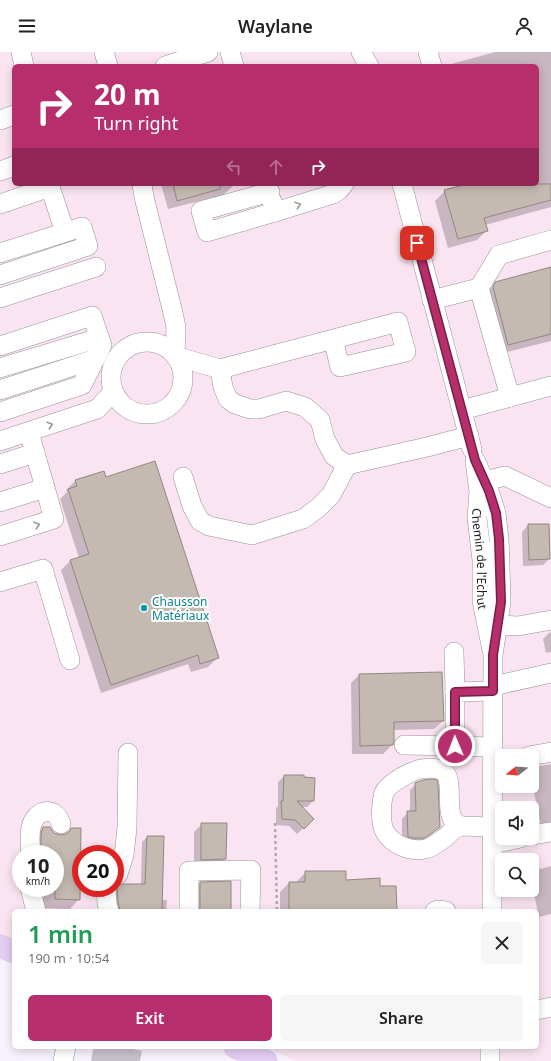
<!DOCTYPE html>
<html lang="en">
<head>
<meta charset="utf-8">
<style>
	:root { --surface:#fff; --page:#f6f6f6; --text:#222; --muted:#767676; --accent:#b72e6c }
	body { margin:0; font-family:"Noto Sans",sans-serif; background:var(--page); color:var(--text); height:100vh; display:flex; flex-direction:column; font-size:15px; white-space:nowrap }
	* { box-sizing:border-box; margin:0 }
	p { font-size:13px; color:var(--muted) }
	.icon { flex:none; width:22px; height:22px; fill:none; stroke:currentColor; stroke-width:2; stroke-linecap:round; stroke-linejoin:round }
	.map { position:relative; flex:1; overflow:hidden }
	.panel { position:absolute; left:12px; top:857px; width:527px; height:140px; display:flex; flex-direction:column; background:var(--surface); border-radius:6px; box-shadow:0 2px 10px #0003 }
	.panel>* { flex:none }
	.hud { position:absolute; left:12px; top:12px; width:527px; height:122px; border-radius:6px; box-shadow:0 2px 10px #0003; background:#b72e6c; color:#fff; overflow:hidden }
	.needle { width:26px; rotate:253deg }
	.controls { position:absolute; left:495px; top:697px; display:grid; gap:8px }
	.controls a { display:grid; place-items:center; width:44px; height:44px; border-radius:6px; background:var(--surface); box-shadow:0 2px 10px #0003; font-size:20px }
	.speed { position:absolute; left:12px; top:793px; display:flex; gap:8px; font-size:20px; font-weight:700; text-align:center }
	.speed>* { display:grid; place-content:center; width:52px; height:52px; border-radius:50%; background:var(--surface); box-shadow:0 2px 10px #0003; line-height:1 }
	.speed small { font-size:10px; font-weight:400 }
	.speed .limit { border:6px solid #d22; background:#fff; color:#111 }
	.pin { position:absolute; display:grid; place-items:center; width:34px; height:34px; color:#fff; margin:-17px; border-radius:8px; box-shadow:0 2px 6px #0006 }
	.me { position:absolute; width:44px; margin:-22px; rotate:359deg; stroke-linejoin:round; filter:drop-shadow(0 0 3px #0008) }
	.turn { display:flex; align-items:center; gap:14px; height:84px; padding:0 16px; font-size:18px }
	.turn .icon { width:52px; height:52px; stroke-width:2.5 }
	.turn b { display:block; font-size:28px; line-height:34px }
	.lanes { display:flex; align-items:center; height:38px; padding:0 16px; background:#0003; justify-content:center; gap:20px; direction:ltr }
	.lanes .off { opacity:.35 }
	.round { display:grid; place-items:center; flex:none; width:42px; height:42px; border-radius:6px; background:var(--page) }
	.head { display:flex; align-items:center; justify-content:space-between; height:68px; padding:0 16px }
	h1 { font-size:24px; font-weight:600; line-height:30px; color:#1e9e55 }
	.button { display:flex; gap:8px; margin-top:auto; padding:8px 16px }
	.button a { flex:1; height:46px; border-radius:6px; background:var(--accent); color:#fff; font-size:16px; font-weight:600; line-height:46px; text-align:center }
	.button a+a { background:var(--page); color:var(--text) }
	header { display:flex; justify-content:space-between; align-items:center; height:52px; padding:0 16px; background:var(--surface); font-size:18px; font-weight:600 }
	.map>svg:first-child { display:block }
</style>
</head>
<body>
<header><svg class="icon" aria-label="menu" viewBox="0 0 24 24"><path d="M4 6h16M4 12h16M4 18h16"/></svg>Waylane<svg class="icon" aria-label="person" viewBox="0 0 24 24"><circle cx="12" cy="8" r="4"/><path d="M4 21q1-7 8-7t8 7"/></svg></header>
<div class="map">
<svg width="551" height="1009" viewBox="0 0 551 1009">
	<rect width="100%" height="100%" fill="#f8f2fe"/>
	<path fill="#fae4f1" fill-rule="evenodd" d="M0 0H551V1009H297L264 995H537V859H14V893L0 886ZM14 14H537V132H14ZM502 704H532V734H502ZM502 756H532V786H502ZM21 802H55V836H21ZM81 802H115V836H81ZM502 808H532V838H502Z"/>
	<g fill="#0003">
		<path d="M495 0H551V155L485 173 487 178 477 188 448 196 435 149 445 139 463 134V132H537V14H444Z"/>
		<path d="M161 132H232L233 134 223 143 168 157Z"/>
		<path d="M551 216V289L499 302 486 241 496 231Z"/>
		<path d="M103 420 105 426 217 606 208 615 191 620 188 612 101 641 61 518 70 509 79 506 60 447 67 440 66 438 75 429Z"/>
		<path d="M528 473 549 507 543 513 523 514 522 480Z"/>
		<path d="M551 580V600L546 601 543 587 549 581Z"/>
		<path d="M359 623 443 669 434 677 393 678 392 693 383 702H352L351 631Z"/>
		<path d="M551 712V779L542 778 532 731V722L540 714Z"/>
		<path d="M284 724 313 749 307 755H301L313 767 297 782 289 774 276 773V756L278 754V730Z"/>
		<path d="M416 732 439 775 432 782 417 792 402 791V767L408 760H410V738Z"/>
		<path d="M202 772 225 807 217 815H194V780Z"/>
		<path d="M43 776 60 784 65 783 71 777 79 847 70 857 38 856 28 836H55V802H32L34 785Z"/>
		<path d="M147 785 161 848H167L166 859H114L112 840 118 834 141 833 142 790Z"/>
		<path d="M551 814V862L539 865 532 833V824L540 817Z"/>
		<path d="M306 820 379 835 396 859H280V840L289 831H297V829Z"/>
		<path d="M200 831 230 859H192V839Z"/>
		<path d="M96 995H123L142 999 140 1009H91L93 998Z"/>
	</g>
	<g fill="#c4bab1" stroke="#918880">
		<path d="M173 132H220V137L177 149Z"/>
		<path d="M467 132H551V148L484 166 488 179 458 187 444 138Z"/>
		<path d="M551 215V282L508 293 493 235 495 230Z"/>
		<path d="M155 409 219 606 200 612 198 603 111 633 70 508 89 502 68 437 77 434 75 428 104 419 106 425Z"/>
		<path d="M528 472H549L550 507 529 508Z"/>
		<path d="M442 620 444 669 394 670V689L393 693 360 694 359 622Z"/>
		<path d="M284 723H304V725L315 726 314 749H297L314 767 304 777 295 768 282 767 281 749H283Z"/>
		<path d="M433 727 437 728 438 732 440 775 425 786H412L408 785 407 759H416L415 731 423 728Z"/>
		<path d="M201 771H227L226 807 201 808Z"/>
		<path d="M43 775H50L54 781 60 783 66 782 70 779 71 776H81L80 848 55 847V802H41V783Z"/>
		<path d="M147 784H164L162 859H120L118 849 117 834 123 832H145Z"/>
		<path d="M305 819H346V828L380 826V834H396L397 859H289V830H305Z"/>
		<path d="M231 829V859H200V830Z"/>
	</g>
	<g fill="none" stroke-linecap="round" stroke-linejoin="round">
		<defs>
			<g id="minor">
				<path d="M21 0 24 14"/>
				<path d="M104 0 108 14"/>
				<path d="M230 0 234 14"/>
				<path d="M361 0 369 14"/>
				<path d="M429 0H428L432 14"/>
				<path d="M165 14 208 0"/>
				<path d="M0 68 14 63"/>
				<path d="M0 119 14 114"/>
				<path d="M142 132 144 145 173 261 176 275 175 304 220 317"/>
				<path d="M402 132 472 397"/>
				<path d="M270 140 201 159 207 180 275 160"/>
				<path d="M272 149 275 160 333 142 339 138 344 132"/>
				<path d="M0 152 50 135 65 180"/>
				<path d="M0 201 82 175 88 194 0 223"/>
				<path d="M479 236 499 203 551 188"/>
				<path d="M0 246 96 215"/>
				<path d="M432 248 479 236 510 345"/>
				<path d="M333 287 340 315 406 300 398 270 220 317 223 335 228 347 235 352 250 357H259L286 349 305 355 320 368 325 387 334 404 347 413"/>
				<circle cx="147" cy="326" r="36"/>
				<path d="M0 294 92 264 102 293 82 333 0 360"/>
				<path d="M0 316 99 286"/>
				<path d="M0 338 95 307"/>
				<path d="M462 358 551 334"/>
				<path d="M0 389 97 357 113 340"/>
				<path d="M0 412 35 401"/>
				<path d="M183 425 192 454 200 469 209 474 252 483 303 467 318 456 331 443 347 413 427 395 469 384"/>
				<path d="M485 429 505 424 551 446"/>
				<path d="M0 450 45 436"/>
				<path d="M0 484 54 467 29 380"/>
				<path d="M0 530 43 517 70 608"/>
				<path d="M497 573 518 574 551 568"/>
				<path d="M454 600 455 640"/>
				<path d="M493 634 551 621"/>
				<path d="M404 693 455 694"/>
				<path d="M493 695 455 694V640L493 639"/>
				<path d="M529 704 551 700"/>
				<path d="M460 774C457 776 454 777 452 779 449 781 447 785 443 787 438 791 431 796 425 797 410 800 393 793 385 780 380 771 381 751 384 741 387 734 396 729 402 725 408 722 415 718 421 717 429 716 439 715 445 721 453 729 446 757 453 768 455 770 458 772 460 774L493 775"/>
				<path d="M532 783 551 780"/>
				<path d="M493 792 520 786"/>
				<path d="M30 802C31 794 29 784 31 776 34 758 55 752 61 772"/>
				<path d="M115 823 118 822 124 803 127 776 128 701"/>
				<path d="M30 836 36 859"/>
				<path d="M106 836 107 851 109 859"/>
				<path d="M189 859V819L251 818 250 859"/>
				<path d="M435 859 438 858 446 859"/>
				<path id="s1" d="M492 859 493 603 501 550 500 514 499 487 496 461 489 439 475 408 479 440 477 466 482 508V549L493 603"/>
				<path d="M537 958 551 955"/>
				<path d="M63 1009 66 995"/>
				<path d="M490 1009V995"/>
			</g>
			<g id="major">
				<path d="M0 894 14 900"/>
				<path d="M235 995 266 1009"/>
			</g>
		</defs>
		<use href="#minor" stroke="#95909a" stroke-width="20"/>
		<use href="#major" stroke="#d3d2d3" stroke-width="23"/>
		<path stroke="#ada8b1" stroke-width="2.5" stroke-dasharray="3 3" stroke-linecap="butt" d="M275 771 277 859"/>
		<use href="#minor" stroke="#fff" stroke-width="19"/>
		<use href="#major" stroke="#e4cdf3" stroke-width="22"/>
	</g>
	<defs><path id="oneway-chevron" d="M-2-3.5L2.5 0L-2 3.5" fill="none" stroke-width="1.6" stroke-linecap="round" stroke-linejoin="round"/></defs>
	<g stroke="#9c9a9c">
		<use href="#oneway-chevron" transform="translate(298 153) rotate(-18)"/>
		<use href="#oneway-chevron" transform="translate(50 373) rotate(-18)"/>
		<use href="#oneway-chevron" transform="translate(37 473) rotate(-18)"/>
	</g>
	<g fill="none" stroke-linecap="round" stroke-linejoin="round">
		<defs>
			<path id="route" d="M417 191 475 408 489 439 496 461 499 487 501 550 493 603V639L455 640V694"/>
		</defs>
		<use href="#route" stroke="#771e46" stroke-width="10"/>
		<use href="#route" stroke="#b72e6c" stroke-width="7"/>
	</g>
	<circle fill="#0f9aa8" stroke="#fff" stroke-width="1.5" cx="144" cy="556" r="4"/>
	<g text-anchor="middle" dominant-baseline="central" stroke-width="4" stroke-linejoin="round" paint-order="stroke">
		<g font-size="12" fill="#221f24" stroke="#fff">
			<text stroke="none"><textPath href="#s1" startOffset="555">Chemin de l'Echut</textPath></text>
		</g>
		<g font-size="12" fill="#0d838f" stroke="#fff" text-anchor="start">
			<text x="152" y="549">Chausson<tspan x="152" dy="14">Matériaux</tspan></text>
		</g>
	</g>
</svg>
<div class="controls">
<a><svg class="needle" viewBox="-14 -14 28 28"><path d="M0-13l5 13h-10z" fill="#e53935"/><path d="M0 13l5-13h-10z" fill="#767676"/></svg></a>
<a><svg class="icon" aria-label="sound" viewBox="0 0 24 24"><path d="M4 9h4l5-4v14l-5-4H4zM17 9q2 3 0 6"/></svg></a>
<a><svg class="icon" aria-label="search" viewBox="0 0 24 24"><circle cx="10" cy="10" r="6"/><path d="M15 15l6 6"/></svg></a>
</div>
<div class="speed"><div>10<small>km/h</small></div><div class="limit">20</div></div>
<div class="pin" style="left:417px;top:191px;background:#d93025"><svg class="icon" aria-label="arrive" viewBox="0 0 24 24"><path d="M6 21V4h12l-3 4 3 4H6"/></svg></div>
<svg class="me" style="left:455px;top:694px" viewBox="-20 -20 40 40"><circle r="17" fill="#b72e6c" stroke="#fff" stroke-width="3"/><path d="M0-11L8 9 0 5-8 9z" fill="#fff"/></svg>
<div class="hud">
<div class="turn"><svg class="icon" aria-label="right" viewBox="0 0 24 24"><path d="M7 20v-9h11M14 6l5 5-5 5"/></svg><div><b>20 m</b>Turn right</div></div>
<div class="lanes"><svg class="icon off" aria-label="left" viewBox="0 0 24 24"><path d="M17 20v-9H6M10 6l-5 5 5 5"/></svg><svg class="icon off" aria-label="ahead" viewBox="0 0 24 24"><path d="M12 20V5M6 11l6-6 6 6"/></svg><svg class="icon" aria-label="right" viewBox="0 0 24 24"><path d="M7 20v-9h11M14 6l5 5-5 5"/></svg></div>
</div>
<section class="panel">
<div class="head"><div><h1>1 min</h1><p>190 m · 10:54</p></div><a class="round"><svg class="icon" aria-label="close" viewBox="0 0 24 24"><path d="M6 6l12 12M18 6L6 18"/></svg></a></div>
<div class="button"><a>Exit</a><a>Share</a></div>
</section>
</div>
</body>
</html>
